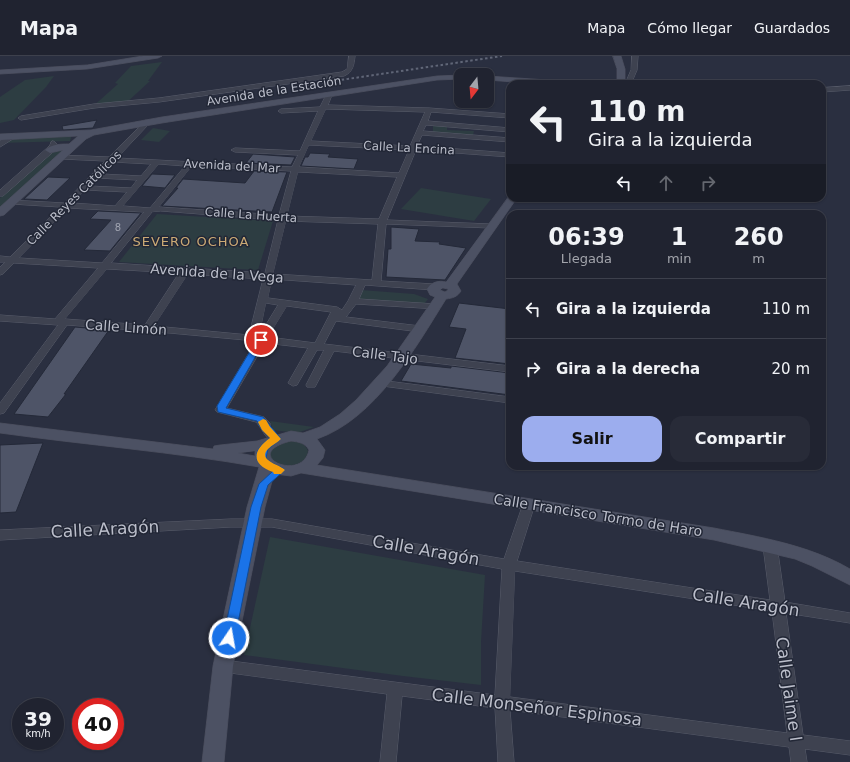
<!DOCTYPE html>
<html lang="es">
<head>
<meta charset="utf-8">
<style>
	:root { --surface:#202330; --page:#282b38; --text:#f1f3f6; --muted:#a2a4ab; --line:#3d404c; --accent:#9cadee }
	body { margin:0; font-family:"DejaVu Sans",sans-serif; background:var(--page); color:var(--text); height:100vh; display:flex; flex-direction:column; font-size:15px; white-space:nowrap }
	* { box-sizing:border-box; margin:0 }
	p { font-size:13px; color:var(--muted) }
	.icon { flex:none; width:22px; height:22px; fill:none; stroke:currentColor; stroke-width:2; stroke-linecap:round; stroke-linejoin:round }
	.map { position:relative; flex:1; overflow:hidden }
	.sheet { position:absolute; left:506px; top:154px; width:320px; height:260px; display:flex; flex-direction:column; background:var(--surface); border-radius:12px; box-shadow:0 1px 3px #0004,0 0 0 1px var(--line) }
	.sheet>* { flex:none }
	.top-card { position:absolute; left:506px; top:24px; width:320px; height:122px; border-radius:12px; box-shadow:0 1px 3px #0004,0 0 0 1px var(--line); background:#202330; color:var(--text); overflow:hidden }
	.needle { width:26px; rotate:196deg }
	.buttons { position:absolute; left:454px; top:12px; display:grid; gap:8px }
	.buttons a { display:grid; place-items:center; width:40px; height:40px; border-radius:8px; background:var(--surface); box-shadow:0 1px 3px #0004,0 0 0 1px var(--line); font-size:20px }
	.speed { position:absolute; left:12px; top:642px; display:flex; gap:8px; font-size:20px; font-weight:700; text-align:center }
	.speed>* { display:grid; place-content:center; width:52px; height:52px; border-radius:50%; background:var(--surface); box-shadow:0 1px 3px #0004,0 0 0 1px var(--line); line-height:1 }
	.speed small { font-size:10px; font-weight:400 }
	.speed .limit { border:6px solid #d22; background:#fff; color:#111 }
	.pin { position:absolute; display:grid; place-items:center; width:34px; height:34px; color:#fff; margin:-17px; border:2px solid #fff; border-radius:50%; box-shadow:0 1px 4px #0007 }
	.me { position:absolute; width:44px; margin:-22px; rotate:12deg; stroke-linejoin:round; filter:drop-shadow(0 0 3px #0008) }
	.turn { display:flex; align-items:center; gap:14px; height:84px; padding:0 16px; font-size:18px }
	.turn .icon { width:52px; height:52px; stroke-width:2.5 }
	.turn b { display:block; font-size:28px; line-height:34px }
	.lanes { display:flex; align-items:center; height:38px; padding:0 16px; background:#0003; justify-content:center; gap:20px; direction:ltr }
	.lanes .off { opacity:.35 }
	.eta { display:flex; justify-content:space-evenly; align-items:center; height:68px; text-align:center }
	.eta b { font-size:24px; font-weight:800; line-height:28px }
	.cta { display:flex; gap:8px; margin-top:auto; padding:8px 16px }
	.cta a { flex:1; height:46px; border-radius:12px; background:var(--accent); color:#111; font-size:16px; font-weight:800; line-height:46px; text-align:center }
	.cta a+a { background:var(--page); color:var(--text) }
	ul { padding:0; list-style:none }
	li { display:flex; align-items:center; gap:12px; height:60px; padding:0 16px; border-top:1px solid var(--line) }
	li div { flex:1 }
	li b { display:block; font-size:15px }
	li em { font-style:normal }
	header { display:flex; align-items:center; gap:24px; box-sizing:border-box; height:56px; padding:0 20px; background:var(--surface); border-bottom:1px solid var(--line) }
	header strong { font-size:19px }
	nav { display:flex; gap:22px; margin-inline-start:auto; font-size:14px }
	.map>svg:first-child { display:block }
</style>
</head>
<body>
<header>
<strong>Mapa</strong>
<nav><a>Mapa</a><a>Cómo llegar</a><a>Guardados</a></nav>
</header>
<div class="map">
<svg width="850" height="706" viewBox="0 0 850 706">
	<rect width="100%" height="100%" fill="#2a2f40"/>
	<g fill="#2d3d42">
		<path d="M162 6 148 25H150L125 48 90 53 118 28 115 27 131 10Z"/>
		<path d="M54 20 46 31 14 64 0 67V41L25 24Z"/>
		<path d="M433 69 447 70V74L474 75 473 79 433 76Z"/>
		<path d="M153 72 170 75 159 86 141 84Z"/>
		<path d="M72 78 70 85 0 87V83Z"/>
		<path d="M67 92 0 153V142L56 93Z"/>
		<path d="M421 132 491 143 474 165 401 153Z"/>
		<path d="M157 158 273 165 258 214 119 206Z"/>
		<path d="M361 234 414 238 428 243 424 248 358 243Z"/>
		<path d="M270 365 314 371 297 377 273 374Z"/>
		<path d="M292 384C299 386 305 387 308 395 305 413 283 411 270 405L269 393Z"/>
		<path d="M270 481 485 519 481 586V629L403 620 244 599Z"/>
	</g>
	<g fill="#4e5467" stroke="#242938">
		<path d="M97 64 93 72 63 74 62 70Z"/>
		<path d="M310 97 330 98 328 101 358 103 354 113 301 110 305 101H308Z"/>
		<path d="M253 98 295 101 291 109 246 107Z"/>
		<path d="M254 115 287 116 272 156 162 150 178 132H176L183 123 245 127Z"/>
		<path d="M152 118 175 119 165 132 142 130Z"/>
		<path d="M48 121 70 122 47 144 24 143Z"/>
		<path d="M98 155 141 157 110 195 84 194 111 164 90 163Z"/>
		<path d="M391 171 419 173 415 185 440 186 439 188 466 192 445 224 386 221 388 193H391Z"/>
		<path d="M459 247 510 253V308L455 302 466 273 449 271Z"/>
		<path d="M75 271 109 274 64 338H66L48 361 14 358Z"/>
		<path d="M411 308 451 312V310L510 317V339L401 325Z"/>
		<path d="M43 387 16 456 0 457V389Z"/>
	</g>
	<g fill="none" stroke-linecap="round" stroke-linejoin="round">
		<defs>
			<g id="street">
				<path d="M349 0H355C354 9 353 16 344 20L159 46 94 52 21 64 18 62 21 60 94 48 159 42 342 16 347 13Z"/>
				<path d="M632 0H638L637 14 631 28H625L631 14Z"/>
				<path d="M850 30V34L822 36V32Z"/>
				<path d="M329 37 332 39 328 49 429 52 510 58V62L431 56 428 65 510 72V76L426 69 423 75 510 82V86L422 79 417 90 510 97V101L416 94 387 164 491 168 495 170 491 172 386 168 381 225 434 228 439 231 434 234 365 229 359 243 435 248 440 251 438 253 356 248 346 261 420 270 425 273 423 275 420 276 336 265 324 288 510 310V316L334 295 315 331H307L306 329 324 294H317L297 329 293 330 288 327 308 292 265 287 227 352 264 361 270 367V371L282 383 280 386C267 389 263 373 256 366L217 356 215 354 256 285 148 275 67 269 4 357 0 358V347L58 269 0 265V259L55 263 98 212 14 207 3 218 0 219V211L5 206H0V200L10 201 60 151 12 148 8 146 9 144 64 147 105 105 62 103 58 101 59 99 109 101 142 68 144 65 146 64 149 66 147 70 117 102 292 111 298 99 235 96 231 94 235 92 300 95 318 55 281 57 278 55 281 53 320 51 326 39ZM326 53 425 56 410 90 311 85ZM309 89 409 94 399 117 299 111ZM113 106 151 108 141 120 101 118ZM159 108 185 110 150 152 123 150ZM192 110 291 115 279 159 159 151ZM298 116 397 121 379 163 287 160ZM97 122 137 124 131 132 89 130ZM85 134 127 136 115 150 72 147ZM68 152 144 156 102 207 19 202ZM161 155 278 164 265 217 111 207 152 156ZM286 165 378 168 372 224 273 218ZM107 213 179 217 145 269 65 263ZM188 218 263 223 249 279 154 270ZM272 223 356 229 348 245 342 254 337 251 268 242ZM266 247 278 249 259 280ZM287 250 331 256 315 287 268 281Z"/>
				<path d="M14 78 16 79V81L0 91V85L5 82Z"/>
				<path d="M53 85 55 86 58 89 53 96 3 140H0V134L47 92 50 89 51 86Z"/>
				<path d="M379 324 510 341V347L375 329 374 327Z"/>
				<path d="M529 444 533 445 535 448 517 505 770 544 763 490 765 487 770 485 775 487 777 490 785 546 850 557V567L786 557 803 679 850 685V699L805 693 807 706H791L789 691 510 654 514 706H498L495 652 402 640 396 706H380L387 638 223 616 218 614 216 610 218 606 223 604 495 639 502 513 272 471H231L0 484V474L231 463H272L504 503 523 448 525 445ZM515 515 772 555 787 677 510 641Z"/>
			</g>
			<g id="secondary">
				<path d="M143 0H162L158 2 87 13 0 18V14L87 9Z"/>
				<path d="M613 0H621L625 13V28H617V13Z"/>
				<path d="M461 19V23L437 24 162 67 94 79 86 83 4 159 0 160V151L63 94 50 97 45 94C52 88 61 88 69 88L78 80 0 84V78L91 74 162 61 437 20 461 19H463Z"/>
				<path d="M487 20 578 26 602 25 606 27 540 28 487 24Z"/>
				<path d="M510 139V142H517L457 228 461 235C457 241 453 242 446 243 415 293 375 363 317 383L325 394 323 402 317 409 714 472C760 481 809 489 850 513V529L812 510 795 503 714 484 301 417 291 420 274 418 265 451 233 610 224 706H202L213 610 247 451 259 411C174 396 86 389 0 377V367L213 393 214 390 220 389 257 385 291 375 303 377 320 371 340 358 356 344 387 310 435 241 430 239 427 233C431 226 439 224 446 226ZM443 232 448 233V234L445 236 440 234ZM291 385C299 386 305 387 309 394 302 428 238 398 291 385ZM255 395V400L238 397Z"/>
			</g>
		</defs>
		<use href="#street" stroke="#595d6b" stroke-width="1"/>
		<use href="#secondary" stroke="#484b5a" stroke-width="1"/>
		<use href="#street" fill="#3e4250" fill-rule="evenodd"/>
		<use href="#secondary" fill="#4c5163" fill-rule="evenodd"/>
		<path stroke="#606677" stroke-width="2" stroke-dasharray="2.5 2.5" stroke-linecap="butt" d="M307 29 502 0"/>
	</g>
	<path fill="#1a73e8" stroke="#114b97" d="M258 282H264L265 284 226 352 263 361 281 383 268 393 266 402C273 410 280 409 285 414L268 429 261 451 235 582 234 585 229 586 225 585 223 582 251 451 259 428 273 415C250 408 253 394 270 382L262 374 257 365 218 356 217 350Z"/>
	<path fill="#f59e0b" d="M263 363 266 364 270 371 281 383C277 387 272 389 268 393 257 405 281 409 285 414L281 418H274L273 416C251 408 252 395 270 382L262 374 258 366Z"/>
	<g text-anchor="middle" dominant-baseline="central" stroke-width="3" stroke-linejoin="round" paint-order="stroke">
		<g font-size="10" fill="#a0a4b1">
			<text x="118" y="171">8</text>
		</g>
		<g font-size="12" fill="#bbbeca" stroke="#222736">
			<text transform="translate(274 35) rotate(-9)">Avenida de la Estación</text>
			<text transform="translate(409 92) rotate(3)">Calle La Encina</text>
			<text transform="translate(232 110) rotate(3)">Avenida del Mar</text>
			<text transform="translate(74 142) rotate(-45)">Calle Reyes Católicos</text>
			<text transform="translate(251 159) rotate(4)">Calle La Huerta</text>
		</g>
		<g font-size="13" letter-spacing="1" fill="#cbaa75" stroke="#222736">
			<text x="191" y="185">SEVERO OCHOA</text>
		</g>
		<g font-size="14" fill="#bbbeca" stroke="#222736">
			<text transform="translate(217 217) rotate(4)">Avenida de la Vega</text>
			<text transform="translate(126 271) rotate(4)">Calle Limón</text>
			<text transform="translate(385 299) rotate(7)">Calle Tajo</text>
			<text transform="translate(598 459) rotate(9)">Calle Francisco Tormo de Haro</text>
		</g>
		<g font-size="17" fill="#bbbeca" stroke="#222736">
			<text transform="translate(105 473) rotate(-3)">Calle Aragón</text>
			<text transform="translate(426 494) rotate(10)">Calle Aragón</text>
			<text transform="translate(746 546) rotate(9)">Calle Aragón</text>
			<text transform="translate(789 633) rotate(82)">Calle Jaime I</text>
			<text transform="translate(537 651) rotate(7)">Calle Monseñor Espinosa</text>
		</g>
	</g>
</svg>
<div class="buttons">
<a><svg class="needle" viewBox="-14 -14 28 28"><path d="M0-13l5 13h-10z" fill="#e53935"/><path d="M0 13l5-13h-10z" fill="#a2a4ab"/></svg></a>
</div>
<div class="speed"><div>39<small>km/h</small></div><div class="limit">40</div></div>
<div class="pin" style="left:261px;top:284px;background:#d93025"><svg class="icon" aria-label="arrive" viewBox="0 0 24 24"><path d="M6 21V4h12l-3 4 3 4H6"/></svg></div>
<svg class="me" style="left:229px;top:582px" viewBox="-20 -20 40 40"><circle r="17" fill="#1a73e8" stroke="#fff" stroke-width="3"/><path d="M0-11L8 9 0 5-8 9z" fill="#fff"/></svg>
<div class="top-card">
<div class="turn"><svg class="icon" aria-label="left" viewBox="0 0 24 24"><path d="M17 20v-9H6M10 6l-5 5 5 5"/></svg><div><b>110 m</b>Gira a la izquierda</div></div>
<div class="lanes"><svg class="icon" aria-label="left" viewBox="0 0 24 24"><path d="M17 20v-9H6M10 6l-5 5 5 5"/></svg><svg class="icon off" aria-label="ahead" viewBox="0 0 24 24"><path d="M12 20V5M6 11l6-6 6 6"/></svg><svg class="icon off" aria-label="right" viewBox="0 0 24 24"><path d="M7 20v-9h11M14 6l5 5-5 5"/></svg></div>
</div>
<section class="sheet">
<div class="eta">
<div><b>06:39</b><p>Llegada</p></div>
<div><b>1</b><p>min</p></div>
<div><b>260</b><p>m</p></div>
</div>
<ul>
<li><svg class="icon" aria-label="left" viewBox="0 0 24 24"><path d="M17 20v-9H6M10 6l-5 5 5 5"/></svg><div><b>Gira a la izquierda</b></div><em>110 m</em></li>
<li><svg class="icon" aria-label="right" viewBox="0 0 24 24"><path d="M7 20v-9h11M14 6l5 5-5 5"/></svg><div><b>Gira a la derecha</b></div><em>20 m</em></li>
</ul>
<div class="cta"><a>Salir</a><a>Compartir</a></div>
</section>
</div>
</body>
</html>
